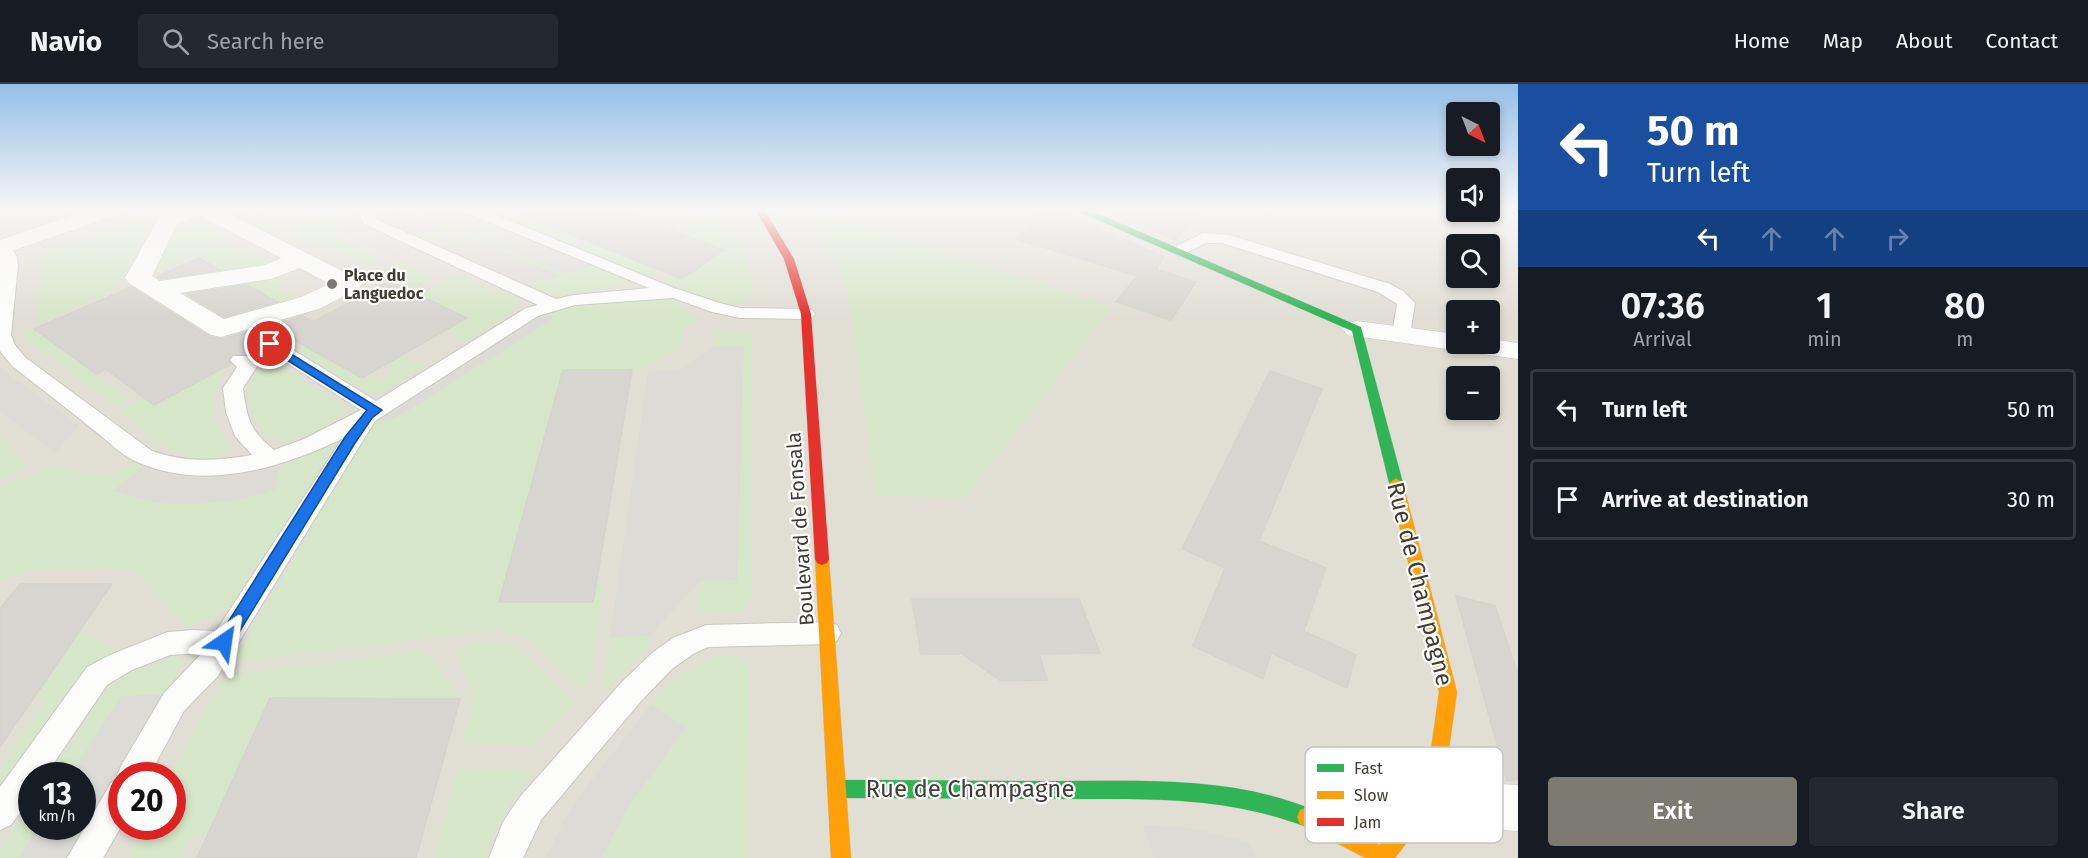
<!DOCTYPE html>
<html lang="en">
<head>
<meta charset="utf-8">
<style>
	:root { --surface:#171b24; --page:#242831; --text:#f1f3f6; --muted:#9ea1a6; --line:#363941; --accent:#7d7a72 }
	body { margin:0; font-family:"Fira Sans",sans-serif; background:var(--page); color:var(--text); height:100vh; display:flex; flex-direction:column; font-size:22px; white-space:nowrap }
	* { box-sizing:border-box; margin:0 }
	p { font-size:20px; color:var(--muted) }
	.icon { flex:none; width:33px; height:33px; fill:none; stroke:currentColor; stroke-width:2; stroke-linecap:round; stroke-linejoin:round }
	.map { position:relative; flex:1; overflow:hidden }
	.panel { display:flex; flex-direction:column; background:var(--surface); width:570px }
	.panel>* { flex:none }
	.guide { background:#1a4fa0; color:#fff; overflow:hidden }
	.needle { width:39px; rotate:138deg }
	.tools { position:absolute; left:1446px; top:18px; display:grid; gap:12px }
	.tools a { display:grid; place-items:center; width:54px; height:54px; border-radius:6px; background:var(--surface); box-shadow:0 3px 9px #0003; font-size:30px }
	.speed { position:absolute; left:18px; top:678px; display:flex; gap:12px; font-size:30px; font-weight:700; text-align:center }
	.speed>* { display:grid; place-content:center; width:78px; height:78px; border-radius:50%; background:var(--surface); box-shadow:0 3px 9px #0003; line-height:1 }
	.speed small { font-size:15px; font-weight:400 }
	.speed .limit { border:9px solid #d22; background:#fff; color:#111 }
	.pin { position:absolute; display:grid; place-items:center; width:51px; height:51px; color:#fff; margin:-26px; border:3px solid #fff; border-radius:50%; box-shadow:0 2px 6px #0007 }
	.me { position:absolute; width:66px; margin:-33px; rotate:32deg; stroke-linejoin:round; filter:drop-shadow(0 0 4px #0008) }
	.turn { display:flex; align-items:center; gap:21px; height:126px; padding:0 30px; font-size:27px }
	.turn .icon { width:78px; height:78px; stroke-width:2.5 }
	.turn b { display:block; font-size:42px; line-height:51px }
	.lanes { display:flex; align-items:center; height:57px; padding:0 30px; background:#0003; justify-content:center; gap:30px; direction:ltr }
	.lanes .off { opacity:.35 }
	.eta { display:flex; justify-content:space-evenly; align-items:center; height:102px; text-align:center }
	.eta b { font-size:36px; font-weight:600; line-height:42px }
	.primary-button { display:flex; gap:12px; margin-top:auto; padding:12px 30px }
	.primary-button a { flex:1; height:69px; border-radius:6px; background:var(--accent); color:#fff; font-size:24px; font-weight:600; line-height:69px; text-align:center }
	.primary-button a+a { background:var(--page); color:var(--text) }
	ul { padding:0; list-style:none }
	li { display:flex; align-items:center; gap:18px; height:81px; margin:0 12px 9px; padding:0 18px; border:3px solid var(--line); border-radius:6px }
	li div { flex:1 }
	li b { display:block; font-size:22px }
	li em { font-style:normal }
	header { display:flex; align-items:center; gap:36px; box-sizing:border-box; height:84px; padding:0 30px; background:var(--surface); border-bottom:2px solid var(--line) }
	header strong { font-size:28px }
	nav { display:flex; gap:33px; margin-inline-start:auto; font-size:21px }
	.search { width:420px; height:54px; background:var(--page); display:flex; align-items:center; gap:15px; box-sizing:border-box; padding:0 21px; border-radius:6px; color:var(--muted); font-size:22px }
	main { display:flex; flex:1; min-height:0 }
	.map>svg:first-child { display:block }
</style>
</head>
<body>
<header>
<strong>Navio</strong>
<div class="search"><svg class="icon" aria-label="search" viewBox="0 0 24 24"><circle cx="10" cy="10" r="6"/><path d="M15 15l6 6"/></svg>Search here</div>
<nav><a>Home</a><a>Map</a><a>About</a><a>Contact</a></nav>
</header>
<main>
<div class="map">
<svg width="1518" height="774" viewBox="0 0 1518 774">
	<rect width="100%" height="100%" fill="#edece6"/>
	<path fill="#e1ded4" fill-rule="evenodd" d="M0 125H1456V128L1518 125V774H0ZM1456 160H1490V194H1456ZM1456 226H1490V260H1456ZM1456 292H1490V326H1456ZM32 692H82V742H32ZM122 692H172V742H122Z"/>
	<g fill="#d6e6c8">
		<path d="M239 125H267L253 131 284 147 334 125H355C344 131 344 145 333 152L381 175 368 181 324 160 318 163 284 147 273 152 241 135 251 131Z"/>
		<path d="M376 125H409L442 138 464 136 468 138 428 157 415 152 446 145 372 130Z"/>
		<path d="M713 125C731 132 765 206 747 219 718 223 689 207 663 197L672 191 683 195 723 166 685 151 690 147 683 144Z"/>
		<path d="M801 125H814L1111 223 966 413 876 412 848 211C838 178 822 152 801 125Z"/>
		<path d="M510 126 581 153 568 161 498 132Z"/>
		<path d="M157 128 160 130 154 133 112 208 37 240 41 172Z"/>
		<path d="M491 138 506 144 473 151 565 190 594 180 628 197 623 202 557 212 524 199 558 192 478 157 446 160Z"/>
		<path d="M196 139 221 152 214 156 242 171 251 167 271 178 256 185 168 196 160 191 205 178 191 170 158 186 152 182 170 150Z"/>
		<path d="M593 153 596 161 660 186 649 193 575 164Z"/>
		<path d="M401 178 434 194 415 204 381 188Z"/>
		<path d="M458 190 505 212 511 209 517 217 510 229 465 257 445 247 466 234 418 211Z"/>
		<path d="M274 193 283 198 275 203 297 215 236 235 231 233 270 214 254 205 229 217 237 223 219 231 189 213 195 210 190 207Z"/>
		<path d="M655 213 672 216 692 231 693 240H685L680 264 678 266 638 286H563L499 518H593L596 499 601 501 603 504 589 600 580 604 527 553 496 546 241 577 234 575 374 338 396 334 551 236 552 228 580 220Z"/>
		<path d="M34 245 129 315 115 322 32 260 22 259 28 257 26 249Z"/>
		<path d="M715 248 752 249 751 515C742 533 721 529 704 529L697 521 699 497 737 496 743 262H714Z"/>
		<path d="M303 261 363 294 369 290 378 296 392 288 383 282 403 271 424 282 379 309 370 310 298 267Z"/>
		<path d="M266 273 343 322 345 325 344 329 318 346 299 354 288 357 266 352 251 330 247 306Z"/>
		<path d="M225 284C215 302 210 316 216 338 219 347 226 354 228 364L220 373 209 378H197L184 370 165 363 118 326 145 313 154 320Z"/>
		<path d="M0 350 28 383 0 395Z"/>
		<path d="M326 363H330L332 367 250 498 231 520 216 530 187 544 138 488 123 486H37L0 495V403L55 382 87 389 103 390 124 385 136 379 144 382 114 407C168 427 219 421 274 406L280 382Z"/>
		<path d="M78 549H90L119 571 0 716V683L47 613H34Z"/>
		<path d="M650 552 649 562 609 604 602 603 610 553Z"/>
		<path d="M472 559 505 560 518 564 576 619 537 658 530 662 462 660 474 605 456 574 458 567Z"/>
		<path d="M424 567 434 575 460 615 270 614 207 751H193L182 774H128L144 743 172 742 171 691 220 599 234 590Z"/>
		<path d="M731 571C742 572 746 576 750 586L747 774H601L628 723 686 643 651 621C673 594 695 574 731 571Z"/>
		<path d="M174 573H179L184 578 166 610 121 612 71 691 48 692 109 602 129 589Z"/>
		<path d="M458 684 535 687C512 712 493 740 486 774H434Z"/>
		<path d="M31 717 32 742 38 743 19 774H0V764Z"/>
	</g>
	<g fill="#dcdbd6">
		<path d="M409 125H455L477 133 468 138 463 136 443 138Z"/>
		<path d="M402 126 447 144 415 152 375 135 372 130Z"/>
		<path d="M348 130 360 140 414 164 395 174 341 148Z"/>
		<path d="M506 144 594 180 565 190 471 150Z"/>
		<path d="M478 157 560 192 524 199 442 162Z"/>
		<path d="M552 228 551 236 396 334 374 338 377 332 543 229Z"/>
		<path d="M716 262H744L737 496 699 497 650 552 610 553 648 288 679 286Z"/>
		<path d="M0 284 79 342 55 369 0 327Z"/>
		<path d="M144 382 176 392 201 394 243 390 280 382 274 406 236 416 195 420 157 419 113 407Z"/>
		<path d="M166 610 72 774H19L38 743 82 742V692L71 691 121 612Z"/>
		<path d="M651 621 686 643 628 723 601 774H546L566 732 587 702Z"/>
		<path d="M1143 741 1191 744 1248 758 1256 774H1154Z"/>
	</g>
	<g fill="#d6d5cf" stroke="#d5d3cc" stroke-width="1.5">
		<path d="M513 125H614L724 166 682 195 513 127Z"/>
		<path d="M1047 125H1067L1071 132 1164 173 1156 185 1196 198 1171 236 1116 218 1137 192 1016 155Z"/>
		<path d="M1103 125H1197L1176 156Z"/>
		<path d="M199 174 220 186 160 195 157 192Z"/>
		<path d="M390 197 467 234 362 294 287 252 280 255 263 254 259 259 261 265 249 271H231L228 276 231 280 154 321 106 285 96 290 34 245 131 203 210 253 222 255 303 232 313 238Z"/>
		<path d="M247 201 277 218 224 233 187 210Z"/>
		<path d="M563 286H632L593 518H499Z"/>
		<path d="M1270 287 1322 305 1259 457 1326 484 1304 547 1356 571 1347 604 1271 569 1263 595 1193 562 1225 484 1182 465Z"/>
		<path d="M20 500H112L0 663V525Z"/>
		<path d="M1456 512 1495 522 1518 590V695L1507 697Z"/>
		<path d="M912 515H1079L1100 569 1039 570 1047 596 1001 597 962 570H921Z"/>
		<path d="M270 614 460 615 416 774H197Z"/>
	</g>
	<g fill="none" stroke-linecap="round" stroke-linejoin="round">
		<defs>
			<g id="lane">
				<path d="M364 125H378L376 135 556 215 574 211 649 204 464 128 462 125H481L674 204 723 220 740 224 806 225 812 226 815 230 812 234 806 235 740 234 712 228 673 214 575 221 538 232 375 337 218 592 184 627 149 692H122V741L103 774H67L111 699 118 696 117 692 121 682 164 609 202 569 170 571 132 586 107 601 45 692H32V712L11 741 0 746V703L87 583 112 570 168 548 193 546 216 547 342 355C278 385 203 408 135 377 120 370 108 357 95 347 68 325 40 304 12 282L0 267V159L9 160 17 173 18 181 11 251 15 261 26 274 152 367C186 379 217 377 252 371L235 352 226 328 223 304 237 283 230 276 233 272H247L258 281 243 304C247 334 249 346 274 366L304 355 361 326 263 264 261 260 263 256H277L376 317 526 224 538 221 364 140 360 130Z"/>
				<path d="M1203 149 1229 151 1390 200 1403 207 1415 219 1410 251 1408 255H1394L1392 251 1397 220 1378 208 1222 159H1206L1179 172 1171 167 1173 164Z"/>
				<path d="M827 538 837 541 841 549 837 557 827 560 708 563 693 570 672 585 641 617 541 736 523 774H489L503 738 519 714 621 599 652 569 673 554 706 541Z"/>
			</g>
			<g id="street">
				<path d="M91 125H123L120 130 0 171V156Z"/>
				<path d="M177 125H220L358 195 362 200 358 205 319 225 221 253 211 251 129 199 125 194 160 131ZM199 131 281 174 265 181 160 197 152 192 177 140ZM300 184 329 200 301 213 224 235 180 209 271 195Z"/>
				<path d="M1357 237 1456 250V260H1490V255L1518 259V275L1347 251 1343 245 1347 239Z"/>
				<path d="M1467 698 1518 701V747L1467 744 1416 754 1399 747 1392 731 1399 715 1430 704Z"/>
			</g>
			<g id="fast">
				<path d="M1076 125H1087L1361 243 1403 399 1401 402H1391L1389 399 1352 247 1077 127Z"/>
				<path d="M837 696C913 696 990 697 1066 697 1151 697 1234 693 1314 726L1317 733 1314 740 1307 743C1224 712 1151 715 1065 715 989 715 913 714 837 714L830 711 828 705 830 699Z"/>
			</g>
			<g id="slow">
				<path d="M1396 394 1403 399 1457 608 1448 672 1441 693 1423 738 1395 774H1365L1300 740 1297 733 1300 726 1307 723 1342 739 1380 761 1409 724 1423 693 1430 672 1439 608 1389 399Z"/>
				<path d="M822 469 827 471 829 475 851 774H831L815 475 817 471Z"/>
			</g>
			<path id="jam" d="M755 125H764L794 175 811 230 829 475 827 479 822 481 817 479 815 475 801 230 784 175Z"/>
		</defs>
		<use href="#lane" stroke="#c9c8c2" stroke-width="2"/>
		<use href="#street" stroke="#c9c8c2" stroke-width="1"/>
		<use href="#fast" stroke="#cbc9be" stroke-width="1"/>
		<use href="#slow" stroke="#cbc9be" stroke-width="1"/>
		<use href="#jam" stroke="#cbc9be" stroke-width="1"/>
		<use href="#lane" fill="#fcfcfb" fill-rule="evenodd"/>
		<use href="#street" fill="#fcfcfb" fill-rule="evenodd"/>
		<use href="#fast" fill="#30b455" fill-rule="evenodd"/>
		<use href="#slow" fill="#ff9f0a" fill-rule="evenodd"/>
		<use href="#jam" fill="#e5322d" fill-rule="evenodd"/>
	</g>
	<linearGradient id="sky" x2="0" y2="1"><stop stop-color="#95bfe8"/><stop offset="0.54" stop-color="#f7f6f4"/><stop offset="1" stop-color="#f7f6f4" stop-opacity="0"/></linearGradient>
	<rect width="1518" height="233" fill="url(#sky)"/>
	<path fill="#1a73e8" stroke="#114b97" stroke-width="1.5" d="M270 257 382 326 372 334 355 359 230 563 224 565 218 563 216 558 218 554 345 353 367 326 266 263V258Z"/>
	<circle fill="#7d7a72" stroke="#fff" stroke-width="2" cx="332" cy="200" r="6"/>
	<g text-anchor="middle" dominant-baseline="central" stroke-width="4.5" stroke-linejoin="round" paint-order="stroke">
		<g font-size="16" font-weight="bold" fill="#413d34" stroke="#fff" text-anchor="start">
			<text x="344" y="191">Place du<tspan x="344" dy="18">Languedoc</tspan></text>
		</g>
		<g font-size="20" fill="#413d34" stroke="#fff">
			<text transform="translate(800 445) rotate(-94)">Boulevard de Fonsala</text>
		</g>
		<g font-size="24" fill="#413d34" stroke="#fff">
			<text transform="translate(1420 500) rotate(76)">Rue de Champagne</text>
			<text x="970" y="705">Rue de Champagne</text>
		</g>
	</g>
	<rect x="1305" y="663" width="198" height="96" rx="9" fill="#fff" stroke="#c6c5c2" stroke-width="1.5"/>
	<rect x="1317" y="680" width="27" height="8" fill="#30b455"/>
	<rect x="1317" y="707" width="27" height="8" fill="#ff9f0a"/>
	<rect x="1317" y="734" width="27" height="8" fill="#e5322d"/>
	<g font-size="16" fill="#413d34">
		<text x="1354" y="690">Fast</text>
		<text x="1354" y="717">Slow</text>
		<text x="1354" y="744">Jam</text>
	</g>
</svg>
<div class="tools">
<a><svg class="needle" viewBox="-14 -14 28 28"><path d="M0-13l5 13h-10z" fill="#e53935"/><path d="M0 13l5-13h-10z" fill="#9ea1a6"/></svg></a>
<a><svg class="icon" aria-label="sound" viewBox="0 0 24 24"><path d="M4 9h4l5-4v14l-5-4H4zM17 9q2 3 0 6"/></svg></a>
<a><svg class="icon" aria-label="search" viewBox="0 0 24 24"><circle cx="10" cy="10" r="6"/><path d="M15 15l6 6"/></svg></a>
<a>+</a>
<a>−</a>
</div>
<div class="speed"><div>13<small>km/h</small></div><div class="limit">20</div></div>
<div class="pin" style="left:270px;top:260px;background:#d93025"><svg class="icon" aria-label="arrive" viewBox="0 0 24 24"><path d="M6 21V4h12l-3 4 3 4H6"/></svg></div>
<svg class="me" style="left:224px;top:558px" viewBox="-20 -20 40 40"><path d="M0-17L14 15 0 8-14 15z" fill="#1a73e8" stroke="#fff" stroke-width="4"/></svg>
</div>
<section class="panel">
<div class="guide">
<div class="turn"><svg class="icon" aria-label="left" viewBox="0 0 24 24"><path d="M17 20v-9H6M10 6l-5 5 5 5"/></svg><div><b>50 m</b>Turn left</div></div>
<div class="lanes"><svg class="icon" aria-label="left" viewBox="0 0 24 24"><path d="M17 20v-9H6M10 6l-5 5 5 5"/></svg><svg class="icon off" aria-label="ahead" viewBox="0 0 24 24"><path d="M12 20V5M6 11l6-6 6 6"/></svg><svg class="icon off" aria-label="ahead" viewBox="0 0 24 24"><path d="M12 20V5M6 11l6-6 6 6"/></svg><svg class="icon off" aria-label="right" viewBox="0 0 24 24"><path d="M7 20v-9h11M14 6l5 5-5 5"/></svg></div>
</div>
<div class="eta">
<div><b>07:36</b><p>Arrival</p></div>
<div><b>1</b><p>min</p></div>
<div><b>80</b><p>m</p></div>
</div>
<ul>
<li><svg class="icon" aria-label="left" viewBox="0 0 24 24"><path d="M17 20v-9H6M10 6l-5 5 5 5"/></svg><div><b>Turn left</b></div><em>50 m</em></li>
<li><svg class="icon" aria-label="arrive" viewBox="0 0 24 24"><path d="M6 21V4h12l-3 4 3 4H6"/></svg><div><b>Arrive at destination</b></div><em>30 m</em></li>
</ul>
<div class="primary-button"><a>Exit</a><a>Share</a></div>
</section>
</main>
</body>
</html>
